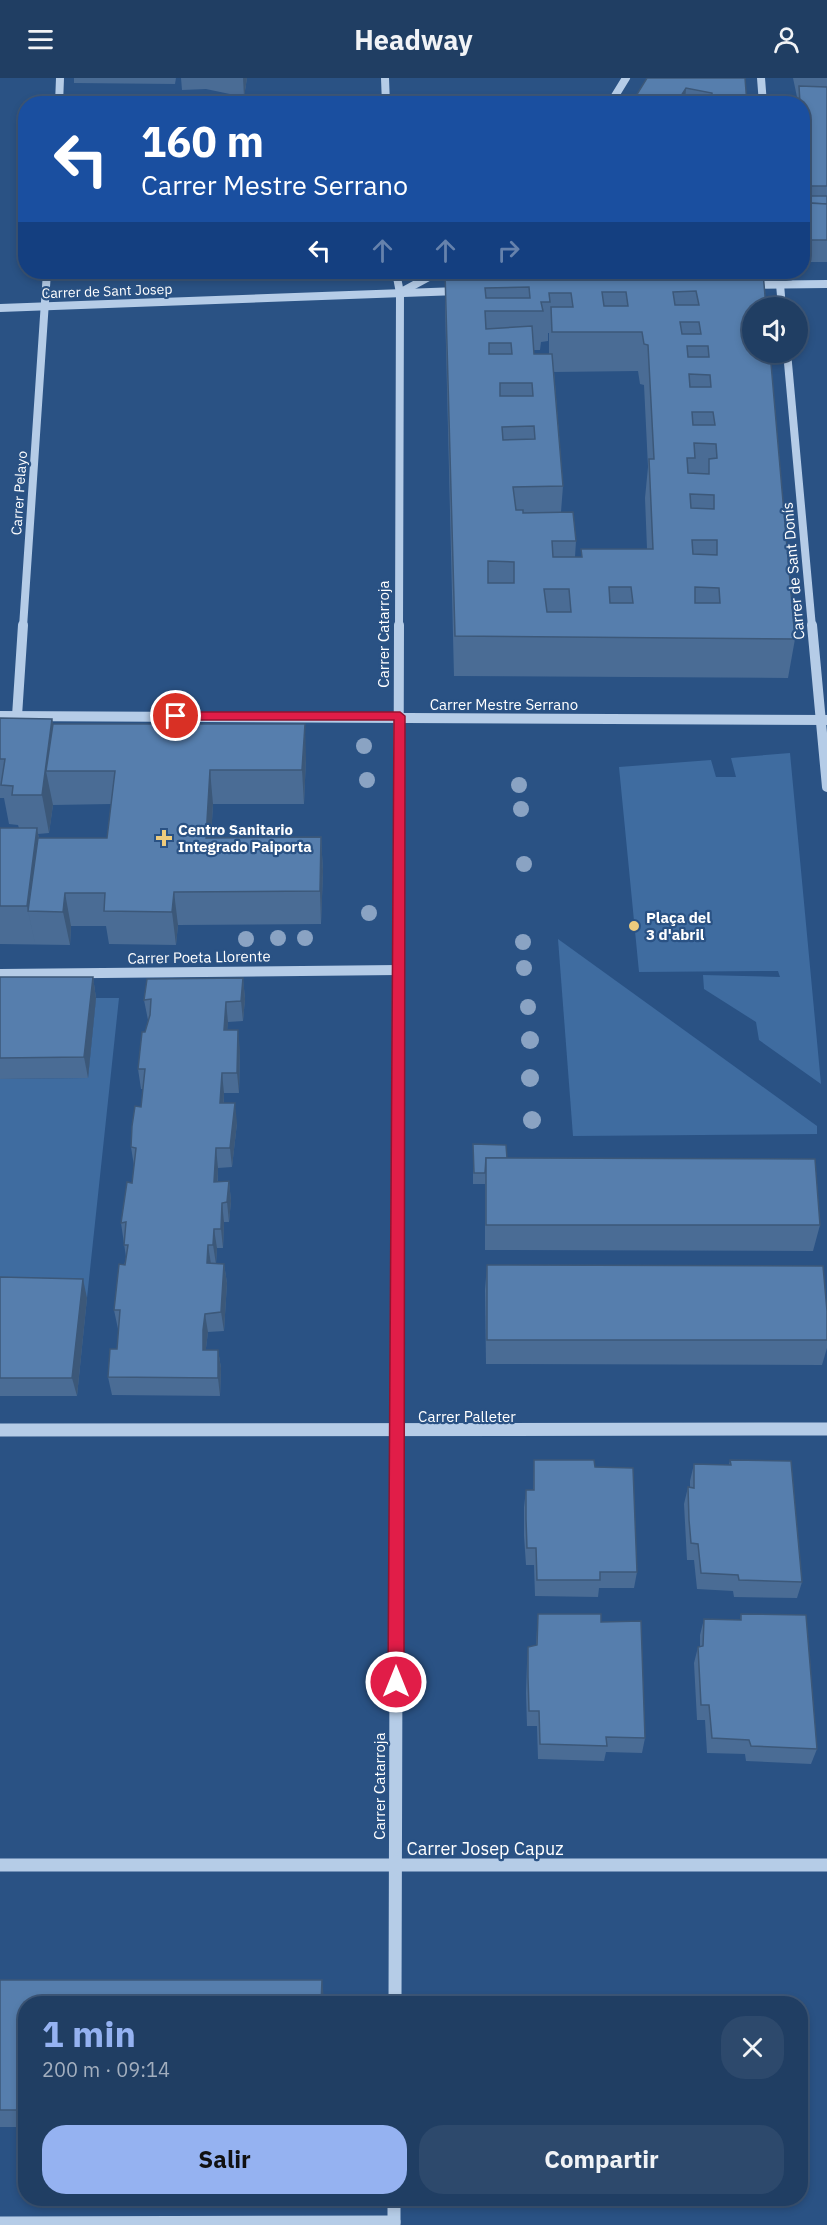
<!DOCTYPE html>
<html lang="es">
<head>
<meta charset="utf-8">
<style>
	:root { --surface:#203e63; --page:#2d496c; --text:#f1f3f6; --muted:#a2aebe; --line:#3d5778; --accent:#95b2f1 }
	body { margin:0; font-family:"IBM Plex Sans",sans-serif; background:var(--page); color:var(--text); height:100vh; display:flex; flex-direction:column; font-size:22px; white-space:nowrap }
	* { box-sizing:border-box; margin:0 }
	p { font-size:20px; color:var(--muted) }
	.icon { flex:none; width:33px; height:33px; fill:none; stroke:currentColor; stroke-width:2; stroke-linecap:round; stroke-linejoin:round }
	.map { position:relative; flex:1; overflow:hidden }
	.panel { position:absolute; left:18px; top:1918px; width:790px; height:210px; display:flex; flex-direction:column; background:var(--surface); border-radius:24px; box-shadow:0 3px 9px #0003,0 0 0 2px var(--line) }
	.panel>* { flex:none }
	.banner { position:absolute; left:18px; top:18px; width:792px; height:183px; border-radius:24px; box-shadow:0 3px 9px #0003,0 0 0 2px var(--line); background:#1a4fa0; color:#fff; overflow:hidden }
	.controls { position:absolute; left:742px; top:219px; display:grid; gap:12px }
	.controls a { display:grid; place-items:center; width:66px; height:66px; border-radius:50%; background:var(--surface); box-shadow:0 3px 9px #0003,0 0 0 2px var(--line); font-size:30px }
	.pin { position:absolute; display:grid; place-items:center; width:51px; height:51px; color:#fff; margin:-26px; border:3px solid #fff; border-radius:50%; box-shadow:0 2px 6px #0007 }
	.me { position:absolute; width:66px; margin:-33px; rotate:0deg; stroke-linejoin:round; filter:drop-shadow(0 0 4px #0008) }
	.turn { display:flex; align-items:center; gap:21px; height:126px; padding:0 24px; font-size:27px }
	.turn .icon { width:78px; height:78px; stroke-width:2.5 }
	.turn b { display:block; font-size:42px; line-height:51px }
	.lanes { display:flex; align-items:center; height:57px; padding:0 24px; background:#0003; justify-content:center; gap:30px; direction:ltr }
	.lanes .off { opacity:.35 }
	.round { display:grid; place-items:center; flex:none; width:63px; height:63px; border-radius:24px; background:var(--page) }
	.headline { display:flex; align-items:center; justify-content:space-between; height:102px; padding:0 24px }
	h1 { font-size:36px; font-weight:700; line-height:45px; color:var(--accent) }
	.button { display:flex; gap:12px; margin-top:auto; padding:12px 24px }
	.button a { flex:1; height:69px; border-radius:24px; background:var(--accent); color:#111; font-size:24px; font-weight:700; line-height:69px; text-align:center }
	.button a+a { background:var(--page); color:var(--text) }
	header { display:flex; justify-content:space-between; align-items:center; height:78px; padding:0 24px; background:var(--surface); font-size:27px; font-weight:700 }
	.map>svg:first-child { display:block }
</style>
</head>
<body>
<header><svg class="icon" aria-label="menu" viewBox="0 0 24 24"><path d="M4 6h16M4 12h16M4 18h16"/></svg>Headway<svg class="icon" aria-label="person" viewBox="0 0 24 24"><circle cx="12" cy="8" r="4"/><path d="M4 21q1-7 8-7t8 7"/></svg></header>
<div class="map">
<svg width="827" height="2147" viewBox="0 0 827 2147">
	<rect width="100%" height="100%" fill="#2a5284"/>
	<g fill="#3f6ca0">
		<path d="M790 675 821 1006 759 962 756 944 704 911 703 897 780 899 778 893 639 894 619 689 711 682 716 699H736L731 680Z"/>
		<path d="M558 861 817 1048V1056L573 1058Z"/>
		<path d="M96 920H119L87 1220 0 1217V1001L88 1000Z"/>
	</g>
	<g fill="none" stroke-linecap="round" stroke-linejoin="round">
		<g stroke="#b5cce7" stroke-width="8">
			<path d="M385 0 386 26"/>
			<path d="M761 0 763 26"/>
			<path d="M59 26 60 0"/>
			<path d="M610 26 626 0"/>
			<path d="M396 194 400 215 399 549"/>
			<path d="M779 194 782 230"/>
			<path d="M750 207 827 206"/>
			<path d="M403 213 438 194"/>
			<path d="M0 230 458 213"/>
			<path d="M787 274 812 549"/>
			<path d="M23 549 47 194"/>
		</g>
		<g stroke="#b5cce7" stroke-width="10">
			<path d="M812 547 827 709"/>
			<path d="M0 638 827 642"/>
			<path d="M17 638 23 547"/>
			<path d="M0 896 398 892"/>
			<path d="M397 1250 399 547"/>
		</g>
		<g stroke="#b5cce7" stroke-width="13">
			<path d="M0 1352 827 1351"/>
			<path d="M0 1787H827"/>
			<path d="M395 1926 397 1248"/>
			<path d="M394 2121V2147"/>
			<path d="M0 2145 394 2144"/>
		</g>
	</g>
	<g fill="#8aa3c3">
		<circle cx="364" cy="668" r="8"/>
		<circle cx="367" cy="702" r="8"/>
		<circle cx="519" cy="707" r="8"/>
		<circle cx="521" cy="731" r="8"/>
		<circle cx="524" cy="786" r="8"/>
		<circle cx="369" cy="835" r="8"/>
		<circle cx="278" cy="860" r="8"/>
		<circle cx="305" cy="860" r="8"/>
		<circle cx="246" cy="861" r="8"/>
		<circle cx="523" cy="864" r="8"/>
		<circle cx="524" cy="890" r="8"/>
		<circle cx="528" cy="929" r="8"/>
		<circle cx="530" cy="962" r="9"/>
		<circle cx="530" cy="1000" r="9"/>
		<circle cx="532" cy="1042" r="9"/>
	</g>
	<g fill="#4a6c95" fill-rule="evenodd">
		<path d="M74 0H176L175 6 74 5Z"/>
		<path d="M181 0H247L244 19 206 11 182 12Z"/>
		<path d="M647 0H745L747 26H631Z"/>
		<path d="M793 0H827V184H807L802 117V26H796L797 19Z"/>
		<path d="M445 194H763L795 561 788 600 454 598 445 228ZM548 255H549V276H534V272H540L541 264 548 263ZM638 293 640 306 644 307 648 389 645 420 647 471H581V479H575L576 463 561 434 563 408 554 294Z"/>
		<path d="M0 640 52 641 53 646 306 680 304 726H213L211 760 321 759 323 793 321 846 178 847 176 867 109 866 106 848H71L70 867 0 866V750H19L18 747 9 746 4 720H0ZM111 726 107 760H39L38 756 49 755 53 727Z"/>
		<path d="M0 899H93L96 920 88 1000 0 1001Z"/>
		<path d="M243 900 245 921 243 943 228 944 227 952 240 972 239 1015H224V1025L237 1045 232 1089 218 1090V1104L229 1103 231 1123 229 1144H224L223 1170H217L216 1186H224L227 1205 224 1253 208 1254 206 1270V1272H218L221 1290 220 1318 112 1317 108 1299 117 1271 119 1251H118L114 1232 126 1179 121 1145 132 1105 134 1088 131 1069 141 1029 143 1011H141L138 991 148 942 144 922Z"/>
		<path d="M473 1066 507 1080 820 1147 813 1173 485 1172V1106H473Z"/>
		<path d="M487 1187 827 1233V1270L822 1287 486 1286 485 1212Z"/>
		<path d="M0 1199 87 1220 77 1318H0Z"/>
		<path d="M534 1382 595 1389 637 1494 634 1510H599L598 1519 535 1518 534 1487H526L524 1458V1429L526 1412H533Z"/>
		<path d="M730 1382 802 1504 797 1520 734 1519 733 1513 697 1511 694 1482H687L684 1426 688 1409 690 1410V1403L694 1386 729 1387Z"/>
		<path d="M538 1536 601 1544 645 1660 642 1675 606 1674 604 1683 538 1681 537 1648H527L526 1615 527 1585 528 1569 536 1568Z"/>
		<path d="M741 1536 817 1671 811 1686 746 1683 745 1676 707 1675 705 1642H697L694 1585 698 1569H700V1557L704 1541 740 1542Z"/>
		<path d="M0 1902 324 1921V1926H26V2049H0Z"/>
	</g>
	<g fill="#3c5879">
		<path d="M243 0H247L244 19Z"/>
		<path d="M686 10 685 26 679 21Z"/>
		<path d="M52 641 59 680 46 693 53 727 49 755 42 717Z"/>
		<path d="M305 646 306 680 304 726 302 692Z"/>
		<path d="M210 692 213 726 209 793 206 760Z"/>
		<path d="M37 750 44 789 28 833 35 866 27 828Z"/>
		<path d="M321 759 323 793 321 846 320 813Z"/>
		<path d="M174 814 178 847 176 867 172 834Z"/>
		<path d="M65 815 71 848 70 867 63 834Z"/>
		<path d="M93 899 96 920 88 1000 84 979Z"/>
		<path d="M243 900 245 921 243 943 241 923Z"/>
		<path d="M226 924 228 944 226 972 224 952Z"/>
		<path d="M238 952 240 972 239 1015 237 995Z"/>
		<path d="M222 995 224 1015 223 1045 220 1025Z"/>
		<path d="M235 1025 237 1045 232 1089 230 1070Z"/>
		<path d="M216 1070 218 1090 217 1123 214 1104Z"/>
		<path d="M229 1103 231 1123 229 1144 227 1124Z"/>
		<path d="M222 1125 224 1144 223 1170 221 1151Z"/>
		<path d="M214 1151 217 1170 216 1186 213 1167Z"/>
		<path d="M208 1167 211 1186 207 1185Z"/>
		<path d="M224 1186 227 1205 224 1253 221 1234Z"/>
		<path d="M83 1201 87 1220 77 1318 72 1300Z"/>
		<path d="M205 1236 208 1254 206 1270V1290L203 1272V1252Z"/>
		<path d="M218 1272 221 1290 220 1318 218 1300Z"/>
		<path d="M322 1902 324 1921V1926H321Z"/>
	</g>
	<g fill="#567ead" stroke="#3c5879" stroke-width="1.5" fill-rule="evenodd">
		<path d="M647 0H745L747 26H712V15L686 10 679 21 700 26H631Z"/>
		<path d="M799 8 827 9V108H807L802 55V26H800Z"/>
		<path d="M805 118H827V126L808 125 806 135Z"/>
		<path d="M808 125 827 126V162H811Z"/>
		<path d="M445 194H763L766 230H753V274H770L795 561 455 558ZM529 209 530 220H486L485 210ZM696 213 699 227H675L673 214ZM602 214H626L628 228H604ZM549 215H571L573 229H551L552 254H642L644 266 648 267 654 381H649L653 471H581L582 479H553L552 463H576L573 434 523 435V432H516L513 409 563 408 552 276H534L532 248 486 251 485 233H543L541 224H550ZM680 244H699L701 256H682ZM489 265H511L512 276H489ZM687 268H708L709 279H688ZM689 296 710 297 711 309H690ZM500 305H532L533 318H500ZM692 334H713L715 347H693ZM534 348 535 361 503 362 502 349ZM694 365 716 366 717 380 709 381V396L688 395 687 380H695ZM690 416 714 417V431L691 430ZM692 462H717V477L693 476ZM488 483 514 484V505H488ZM609 509H631L633 525H610ZM695 509 719 510 720 525H695ZM544 511H569L571 534H547Z"/>
		<path d="M0 640 52 641 42 717H12L13 708 1 707 5 681H0Z"/>
		<path d="M53 646H305L302 692H210L206 760 321 759 320 813 174 814 172 834 104 833 105 815H65L63 834 28 833 38 760H107L115 693H46Z"/>
		<path d="M0 750H37L27 828H0Z"/>
		<path d="M0 899H93L84 979 0 980Z"/>
		<path d="M243 900 241 923 226 924 224 952H238L237 995H222L220 1025H235L230 1070H216L214 1104 229 1103 227 1124 222 1125 221 1151H214L213 1167H208L207 1185 224 1186 221 1234 205 1236 203 1252V1272H218V1300L108 1299 110 1271H117L120 1232H114L119 1186 125 1187 128 1167H124L126 1144 121 1145 127 1104 132 1105 136 1070 131 1069 132 1048 135 1028 141 1029 145 991H138L142 954H145L150 937 151 921 144 922 147 901Z"/>
		<path d="M473 1066 506 1067 507 1080H486L485 1095H474Z"/>
		<path d="M486 1080 815 1081 820 1147H486Z"/>
		<path d="M487 1187 823 1188 827 1233V1262H487Z"/>
		<path d="M0 1199 83 1201 72 1300H0Z"/>
		<path d="M534 1382H594L595 1389 633 1390 637 1494H600V1502H537L536 1470H527L526 1441V1412H534Z"/>
		<path d="M730 1382 791 1383 802 1504 739 1502 738 1497 701 1495 698 1466 691 1465 689 1442 688 1409 694 1410V1386L731 1387Z"/>
		<path d="M538 1536H601V1544L641 1543 645 1660 606 1659 607 1668 540 1666 539 1633H529L528 1599V1569L537 1567Z"/>
		<path d="M741 1536 806 1537 817 1671 751 1668 749 1662 712 1660 709 1627H701L698 1569 703 1568 704 1541 741 1542Z"/>
		<path d="M0 1902H322L321 1926H26V2032H0Z"/>
	</g>
	<path fill="#e11d48" stroke="#92132f" stroke-width="1.5" d="M176 634H400L405 638 404 1604 402 1609 396 1611 391 1609 388 1604 394 642H176L170 638Z"/>
	<g fill="#edcb7d" stroke="#2a5284" stroke-width="2">
		<path d="M161 751h6v6h6v6h-6v6h-6v-6h-6v-6h6z"/>
		<circle cx="634" cy="848" r="6"/>
	</g>
	<g text-anchor="middle" dominant-baseline="central" stroke-width="4.5" stroke-linejoin="round" paint-order="stroke">
		<g font-size="14" fill="#fff" stroke="#2a5284">
			<text transform="translate(107 213) rotate(-2)">Carrer de Sant Josep</text>
			<text transform="translate(19 415) rotate(-86)">Carrer Pelayo</text>
		</g>
		<g font-size="15" fill="#fff" stroke="#2a5284">
			<text transform="translate(793 493) rotate(-95)">Carrer de Sant Donís</text>
			<text transform="translate(383 556) rotate(-90)">Carrer Catarroja</text>
			<text x="504" y="626">Carrer Mestre Serrano</text>
			<text transform="translate(199 879) rotate(-1)">Carrer Poeta Llorente</text>
			<text x="467" y="1338">Carrer Palleter</text>
			<text transform="translate(379 1708) rotate(-90)">Carrer Catarroja</text>
		</g>
		<g font-size="15" font-weight="bold" fill="#fff" stroke="#2a5284" text-anchor="start">
			<text x="178" y="751">Centro Sanitario<tspan x="178" dy="17">Integrado Paiporta</tspan></text>
			<text x="646" y="839">Plaça del<tspan x="646" dy="17">3 d'abril</tspan></text>
		</g>
		<g font-size="18" fill="#fff" stroke="#2a5284">
			<text x="485" y="1770">Carrer Josep Capuz</text>
		</g>
	</g>
</svg>
<div class="controls">
<a><svg class="icon" aria-label="sound" viewBox="0 0 24 24"><path d="M4 9h4l5-4v14l-5-4H4zM17 9q2 3 0 6"/></svg></a>
</div>
<div class="pin" style="left:176px;top:638px;background:#d93025"><svg class="icon" aria-label="arrive" viewBox="0 0 24 24"><path d="M6 21V4h12l-3 4 3 4H6"/></svg></div>
<svg class="me" style="left:396px;top:1604px" viewBox="-20 -20 40 40"><circle r="17" fill="#e11d48" stroke="#fff" stroke-width="3"/><path d="M0-11L8 9 0 5-8 9z" fill="#fff"/></svg>
<div class="banner">
<div class="turn"><svg class="icon" aria-label="left" viewBox="0 0 24 24"><path d="M17 20v-9H6M10 6l-5 5 5 5"/></svg><div><b>160 m</b>Carrer Mestre Serrano</div></div>
<div class="lanes"><svg class="icon" aria-label="left" viewBox="0 0 24 24"><path d="M17 20v-9H6M10 6l-5 5 5 5"/></svg><svg class="icon off" aria-label="ahead" viewBox="0 0 24 24"><path d="M12 20V5M6 11l6-6 6 6"/></svg><svg class="icon off" aria-label="ahead" viewBox="0 0 24 24"><path d="M12 20V5M6 11l6-6 6 6"/></svg><svg class="icon off" aria-label="right" viewBox="0 0 24 24"><path d="M7 20v-9h11M14 6l5 5-5 5"/></svg></div>
</div>
<section class="panel">
<div class="headline"><div><h1>1 min</h1><p>200 m · 09:14</p></div><a class="round"><svg class="icon" aria-label="close" viewBox="0 0 24 24"><path d="M6 6l12 12M18 6L6 18"/></svg></a></div>
<div class="button"><a>Salir</a><a>Compartir</a></div>
</section>
</div>
</body>
</html>
